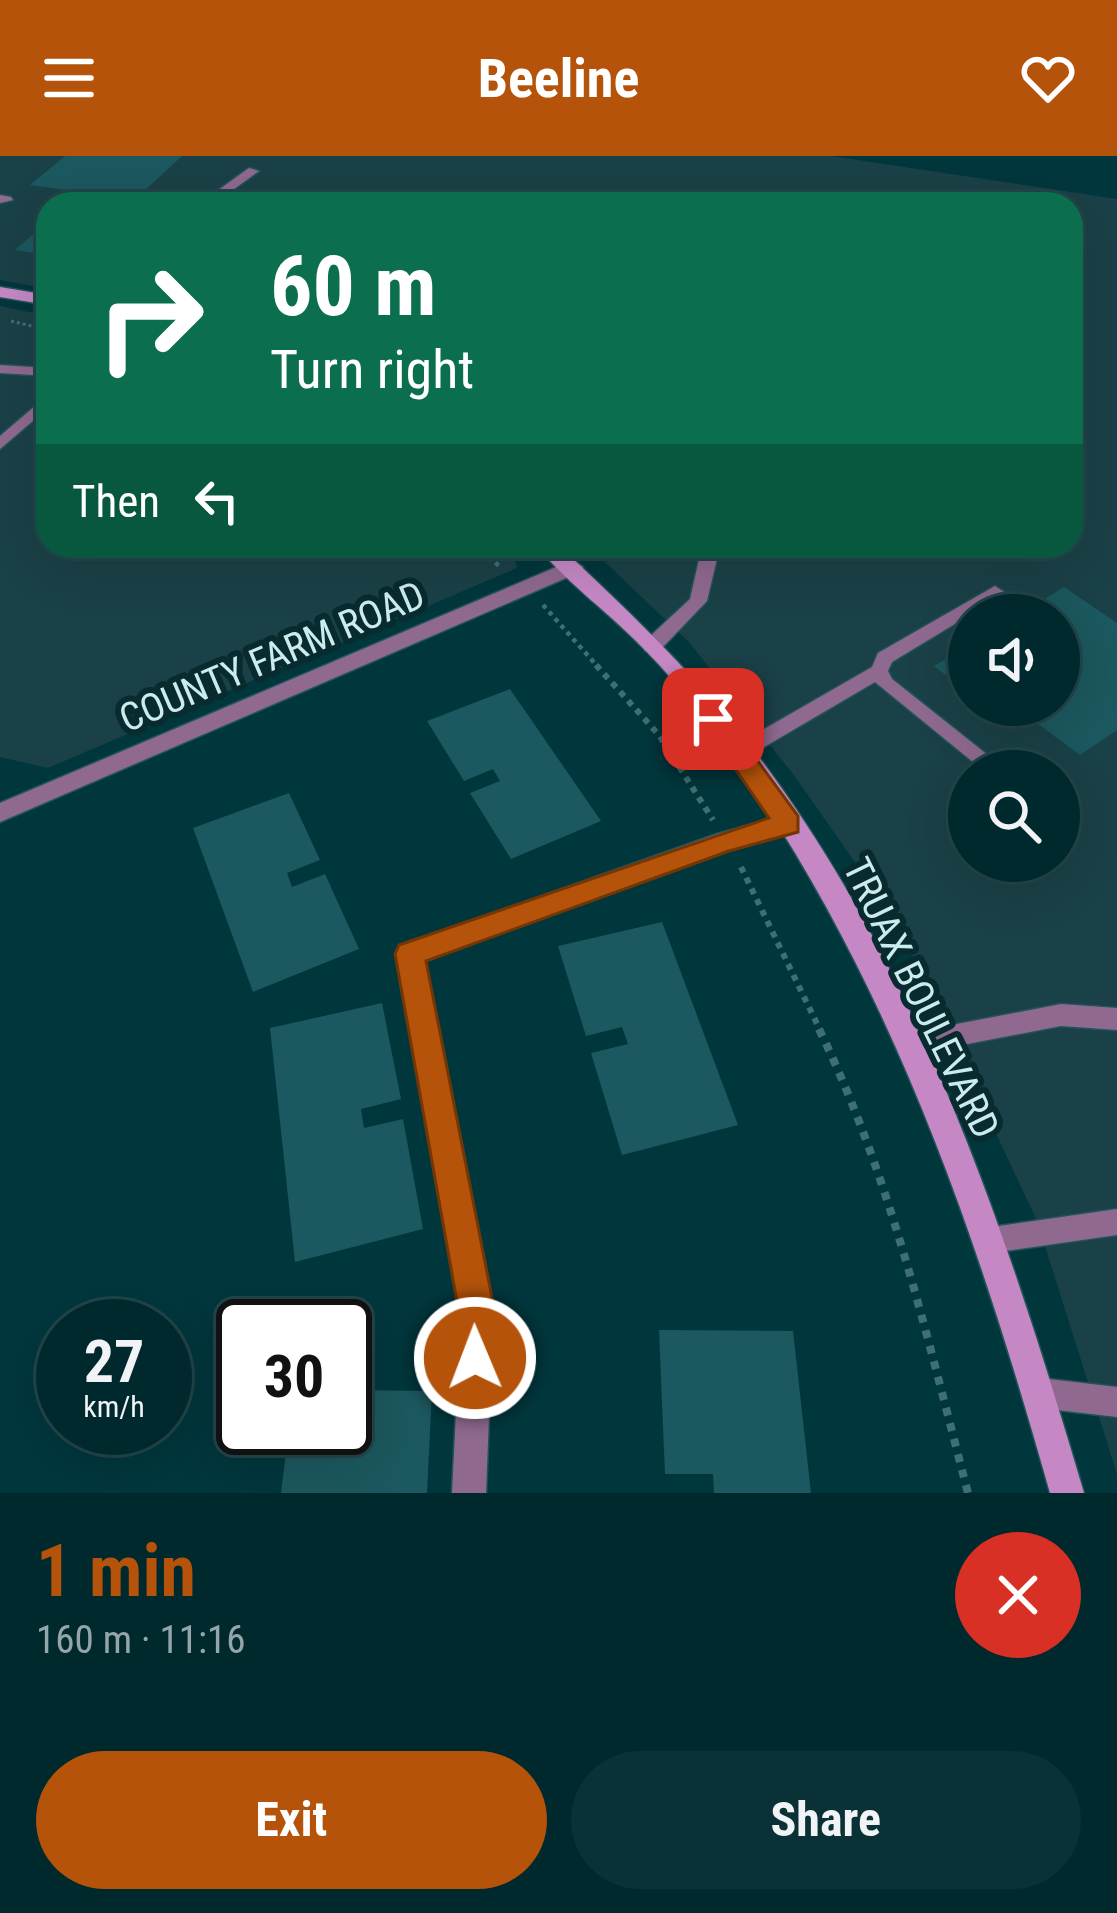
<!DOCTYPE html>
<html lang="en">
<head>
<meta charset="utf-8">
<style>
	:root { --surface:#00292e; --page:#0a3136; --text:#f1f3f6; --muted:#95a6aa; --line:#22454a; --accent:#b45309 }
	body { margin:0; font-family:"Roboto Condensed",sans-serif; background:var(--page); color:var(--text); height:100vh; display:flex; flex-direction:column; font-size:45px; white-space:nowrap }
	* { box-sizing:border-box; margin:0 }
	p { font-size:39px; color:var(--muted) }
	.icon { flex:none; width:66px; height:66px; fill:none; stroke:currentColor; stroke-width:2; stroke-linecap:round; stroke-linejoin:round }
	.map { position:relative; height:1337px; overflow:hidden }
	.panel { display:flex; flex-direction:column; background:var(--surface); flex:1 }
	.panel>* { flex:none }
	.hud { position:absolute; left:36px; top:36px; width:1047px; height:366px; border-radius:36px; box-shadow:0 12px 48px #0002,0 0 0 3px var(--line); background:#0b6e4f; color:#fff; overflow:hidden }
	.controls { position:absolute; left:948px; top:438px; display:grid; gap:24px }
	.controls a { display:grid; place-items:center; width:132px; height:132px; border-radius:50%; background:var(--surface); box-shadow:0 12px 48px #0002,0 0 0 3px var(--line); font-size:60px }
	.speed { position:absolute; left:36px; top:1143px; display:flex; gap:24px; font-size:60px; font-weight:700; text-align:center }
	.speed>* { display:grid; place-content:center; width:156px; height:156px; border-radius:50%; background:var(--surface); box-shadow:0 12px 48px #0002,0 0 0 3px var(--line); line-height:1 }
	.speed small { font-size:30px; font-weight:400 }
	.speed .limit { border:6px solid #111; border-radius:18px; background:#fff; color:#111 }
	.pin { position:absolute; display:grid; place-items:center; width:102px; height:102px; color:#fff; margin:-51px; border-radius:24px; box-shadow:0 6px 18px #0006 }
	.me { position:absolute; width:132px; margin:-66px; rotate:359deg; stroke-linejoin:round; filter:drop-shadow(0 0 9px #0008) }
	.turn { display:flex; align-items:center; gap:42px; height:252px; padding:0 36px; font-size:54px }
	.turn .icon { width:156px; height:156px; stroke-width:2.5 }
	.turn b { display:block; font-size:84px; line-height:102px }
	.then { display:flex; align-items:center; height:114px; padding:0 36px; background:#0003; gap:24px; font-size:45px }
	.round { display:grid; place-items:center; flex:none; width:126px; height:126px; border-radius:63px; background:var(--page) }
	.overview { display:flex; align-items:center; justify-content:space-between; height:204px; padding:0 36px }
	h1 { font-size:72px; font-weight:700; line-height:90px; color:var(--accent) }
	.cta { display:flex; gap:24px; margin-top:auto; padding:24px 36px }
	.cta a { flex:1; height:138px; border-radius:72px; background:var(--accent); color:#fff; font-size:48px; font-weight:700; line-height:138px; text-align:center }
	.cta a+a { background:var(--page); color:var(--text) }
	header { display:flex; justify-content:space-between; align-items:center; height:156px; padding:0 36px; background:var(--accent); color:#fff; font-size:54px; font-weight:700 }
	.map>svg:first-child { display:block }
</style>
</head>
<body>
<header><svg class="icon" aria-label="menu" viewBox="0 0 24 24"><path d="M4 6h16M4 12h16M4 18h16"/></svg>Beeline<svg class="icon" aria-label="heart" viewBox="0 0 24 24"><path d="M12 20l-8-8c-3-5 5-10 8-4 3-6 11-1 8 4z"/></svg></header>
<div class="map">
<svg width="1117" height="1337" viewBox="0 0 1117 1337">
	<rect width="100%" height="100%" fill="#00373d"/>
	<g fill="#1a4147" fill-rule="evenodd">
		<path d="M0 0H831L1117 43V1318L1037 1065 897 766 793 618 689 486 588 390H1071V48H48V133L0 124ZM969 459H1059V549H969ZM969 615H1059V705H969Z"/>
		<path d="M0 150 48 160V390H510L517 412 48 612 0 601Z"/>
	</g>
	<g fill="#1c585f">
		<path d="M65 0H182L130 48H68L82 36 30 29Z"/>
		<path d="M48 65V99L15 94Z"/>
		<path d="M1064 431 1117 467V574L1080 599 1019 554 1004 564 985 549H1059V459H1018Z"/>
		<path d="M969 489V537L934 510Z"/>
		<path d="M510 533 601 665 511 703 470 637 500 625 493 613 464 625 427 565Z"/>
		<path d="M289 637 320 704 287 717 292 731 325 718 359 793 253 836 193 672Z"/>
		<path d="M662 766 738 969 622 999 591 897 628 888 622 871 586 880 558 790Z"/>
		<path d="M382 847 401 943 361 953 364 972 403 963 423 1073 295 1106 270 872Z"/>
		<path d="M659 1174 793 1175 811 1337H714L713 1318H665Z"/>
		<path d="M345 1234 432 1235 427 1337H281L289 1272H345Z"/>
	</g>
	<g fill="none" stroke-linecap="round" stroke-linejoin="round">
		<defs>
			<g id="service">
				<path d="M249 12 259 15 213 48H199Z"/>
				<path d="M0 39 11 41 13 44 0 47Z"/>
				<path d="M0 209 48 212V220L0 217Z"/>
				<path d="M48 239V252L0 293V280Z"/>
				<path d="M702 390H720L707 445 659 495H645L643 490 645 485 690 443Z"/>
				<path d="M995 430 1004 436 1001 440 892 506 888 515 892 523 1008 615H984L875 526 747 601H733L730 596 733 591 872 511 878 497Z"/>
				<path d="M1061 848 1117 852V874L1061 870 910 899 901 896 898 888 901 880 910 877Z"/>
				<path d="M1117 1053V1079L991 1097 982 1093 978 1084 982 1075 991 1071Z"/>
				<path d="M1040 1222 1117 1231V1261L1040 1252 1030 1247 1025 1237 1030 1227Z"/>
			</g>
			<g id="minor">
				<path d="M573 404 583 411 580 416 0 666V647Z"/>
				<path d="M788 658 796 661 800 668 796 675 729 694 424 804 493 1157 486 1337H452L461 1157 397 798 401 790 717 678Z"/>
			</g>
			<g id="secondary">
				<path d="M0 131 48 139V149L0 141Z"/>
				<path d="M537 390H559C624 450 686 510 742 579 915 798 1006 1073 1084 1337H1050C976 1075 889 820 729 596 702 558 669 517 636 485 604 453 565 425 537 390Z"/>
			</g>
		</defs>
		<use href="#service" stroke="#215459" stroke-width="3"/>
		<use href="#minor" stroke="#215459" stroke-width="3"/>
		<use href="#secondary" stroke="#215459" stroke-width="3"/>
		<path stroke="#3f6f74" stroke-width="3" stroke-dasharray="3 3" stroke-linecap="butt" d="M11 165 48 174"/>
		<g stroke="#3f6f74" stroke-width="4.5" stroke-dasharray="4.5 4.5" stroke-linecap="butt">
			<path d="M474 390 502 412"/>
			<path d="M543 449 599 512"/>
		</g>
		<g stroke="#3f6f74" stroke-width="6" stroke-dasharray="6 6" stroke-linecap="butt">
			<path d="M596 509 659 579 713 664"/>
			<path d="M741 711 821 876"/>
		</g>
		<path stroke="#3f6f74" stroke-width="8" stroke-dasharray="8 8" stroke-linecap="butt" d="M819 873C890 1019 927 1180 968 1337"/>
		<use href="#service" fill="#8f698f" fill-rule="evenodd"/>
		<use href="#minor" fill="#8f698f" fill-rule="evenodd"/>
		<use href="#secondary" fill="#c588c5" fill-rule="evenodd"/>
	</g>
	<path fill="#b45309" stroke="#753606" stroke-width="3" d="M713 554 722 556 798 660V676L729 695 426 805 495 1157 488 1215 475 1221 462 1215 457 1202 459 1157 395 798 399 789 769 662 701 563Z"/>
	<g text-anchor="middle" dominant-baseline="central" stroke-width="12" stroke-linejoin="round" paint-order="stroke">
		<g font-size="39" fill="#ccebef" stroke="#082b2f">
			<text transform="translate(272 501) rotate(-23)">COUNTY FARM ROAD</text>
			<text transform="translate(921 842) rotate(64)">TRUAX BOULEVARD</text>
		</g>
	</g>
</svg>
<div class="controls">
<a><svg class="icon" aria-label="sound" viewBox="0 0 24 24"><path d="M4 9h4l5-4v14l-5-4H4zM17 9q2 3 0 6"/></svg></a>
<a><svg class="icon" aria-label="search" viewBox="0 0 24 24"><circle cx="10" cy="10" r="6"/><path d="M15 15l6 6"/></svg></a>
</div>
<div class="speed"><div>27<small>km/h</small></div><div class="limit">30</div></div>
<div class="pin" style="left:713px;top:563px;background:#d93025"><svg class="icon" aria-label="arrive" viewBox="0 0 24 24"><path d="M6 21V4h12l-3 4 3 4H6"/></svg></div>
<svg class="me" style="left:475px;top:1202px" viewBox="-20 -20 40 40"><circle r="17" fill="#b45309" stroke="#fff" stroke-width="3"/><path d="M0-11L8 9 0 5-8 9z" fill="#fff"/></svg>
<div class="hud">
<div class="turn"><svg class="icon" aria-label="right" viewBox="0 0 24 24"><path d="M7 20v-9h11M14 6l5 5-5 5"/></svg><div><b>60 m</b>Turn right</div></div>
<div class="then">Then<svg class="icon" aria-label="left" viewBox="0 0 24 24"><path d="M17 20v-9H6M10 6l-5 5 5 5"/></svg></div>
</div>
</div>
<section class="panel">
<div class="overview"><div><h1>1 min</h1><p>160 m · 11:16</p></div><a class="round" style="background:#d93025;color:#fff"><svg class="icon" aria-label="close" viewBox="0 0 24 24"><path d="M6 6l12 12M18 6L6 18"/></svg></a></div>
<div class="cta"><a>Exit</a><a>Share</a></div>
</section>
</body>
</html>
